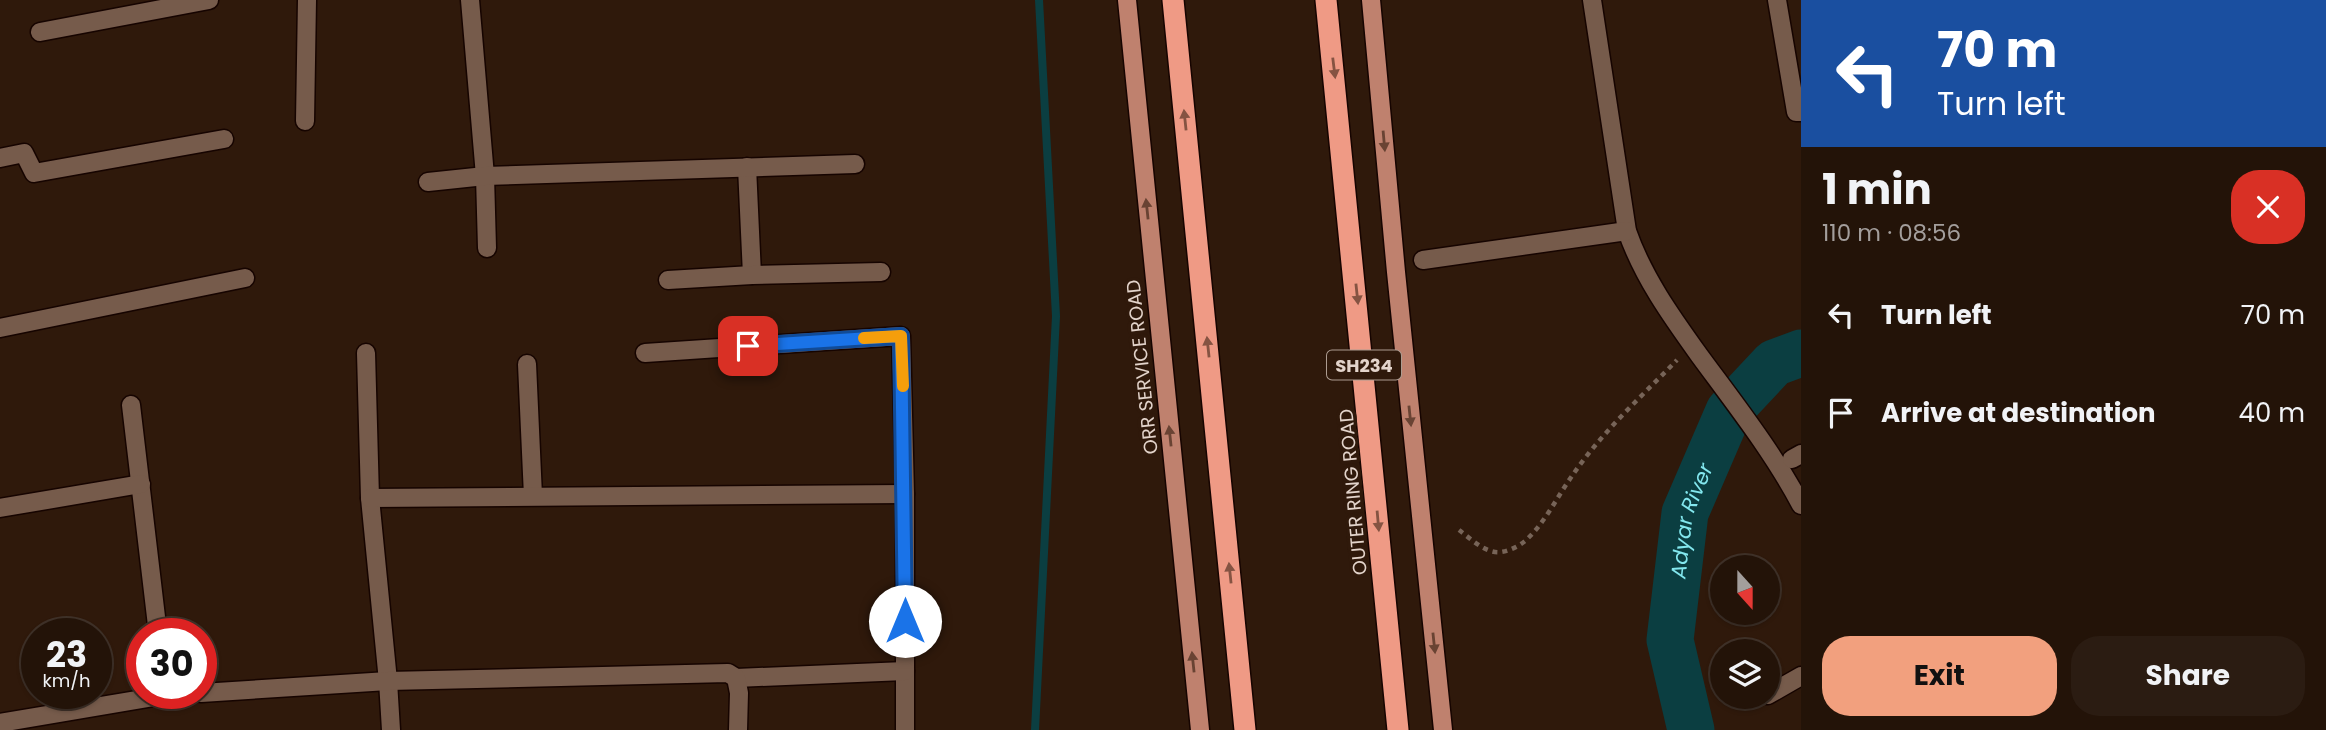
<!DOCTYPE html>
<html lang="en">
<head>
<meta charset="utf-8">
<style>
	:root { --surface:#231308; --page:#2b1c12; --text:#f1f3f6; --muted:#a39e9c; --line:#403229; --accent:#f2a07e }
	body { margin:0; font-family:Poppins,sans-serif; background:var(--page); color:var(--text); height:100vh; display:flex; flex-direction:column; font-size:26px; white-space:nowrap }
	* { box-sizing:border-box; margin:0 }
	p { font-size:23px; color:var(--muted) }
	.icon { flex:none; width:38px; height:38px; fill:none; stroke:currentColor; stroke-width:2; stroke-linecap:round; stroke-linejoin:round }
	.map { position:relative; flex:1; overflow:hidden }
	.panel { display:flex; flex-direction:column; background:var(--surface); width:525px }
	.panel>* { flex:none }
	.banner { background:#1a4fa0; color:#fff; overflow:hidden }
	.needle { width:46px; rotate:159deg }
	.tools { position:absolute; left:1710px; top:555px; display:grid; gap:14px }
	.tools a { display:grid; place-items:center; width:70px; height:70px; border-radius:50%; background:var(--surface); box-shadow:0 2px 5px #0004,0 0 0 2px var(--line); font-size:35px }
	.speed { position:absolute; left:21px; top:618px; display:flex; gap:14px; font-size:35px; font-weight:700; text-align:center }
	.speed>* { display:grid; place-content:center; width:91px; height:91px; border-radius:50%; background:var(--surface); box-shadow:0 2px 5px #0004,0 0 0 2px var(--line); line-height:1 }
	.speed small { font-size:18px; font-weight:400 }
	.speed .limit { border:10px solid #d22; background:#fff; color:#111 }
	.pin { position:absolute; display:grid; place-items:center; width:60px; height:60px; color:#fff; margin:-30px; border-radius:14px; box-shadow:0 4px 10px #0006 }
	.me { position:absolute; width:77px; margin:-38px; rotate:0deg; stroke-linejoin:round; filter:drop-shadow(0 0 5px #0008) }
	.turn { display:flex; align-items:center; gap:24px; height:147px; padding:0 21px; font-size:32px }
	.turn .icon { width:91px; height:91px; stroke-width:2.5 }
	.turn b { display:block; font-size:49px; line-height:60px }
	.round { display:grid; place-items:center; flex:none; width:74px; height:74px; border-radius:28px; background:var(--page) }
	.overview { display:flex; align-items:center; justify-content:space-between; height:119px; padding:0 21px }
	h1 { font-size:42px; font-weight:700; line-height:52px }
	.button { display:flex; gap:14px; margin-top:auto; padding:14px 21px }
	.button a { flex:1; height:80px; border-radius:28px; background:var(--accent); color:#111; font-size:28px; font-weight:700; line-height:80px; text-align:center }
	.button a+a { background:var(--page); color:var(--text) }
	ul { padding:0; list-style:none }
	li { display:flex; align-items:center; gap:21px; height:98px; padding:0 21px }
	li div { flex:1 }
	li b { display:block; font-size:26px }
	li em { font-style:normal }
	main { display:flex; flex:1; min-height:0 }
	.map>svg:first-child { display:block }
</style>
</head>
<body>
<main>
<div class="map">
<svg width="1801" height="730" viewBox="0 0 1801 730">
	<rect width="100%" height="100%" fill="#2f190b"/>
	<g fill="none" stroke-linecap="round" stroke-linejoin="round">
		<path stroke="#0b3e41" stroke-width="8" d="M1035 730 1056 316 1039 0"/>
		<path stroke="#0b3e41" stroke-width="47" id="s1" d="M1691 730 1670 640 1685 513 1729 411 1774 363 1801 353"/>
		<defs>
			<g id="minor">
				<path d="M470 0 485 176 487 248"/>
				<path d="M1592 0 1627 231C1643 277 1671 316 1699 355 1735 404 1773 452 1801 505"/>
				<path d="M1777 0 1796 112H1801"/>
				<path d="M40 32 209 0"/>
				<path d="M305 121 307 0"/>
				<path d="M0 158 24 153 34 173 224 139"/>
				<path d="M747 167 752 275"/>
				<path d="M428 182 485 176 855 164"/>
				<path d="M1423 260 1627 231"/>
				<path d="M668 280 752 275 881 272"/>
				<path d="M0 328 245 278"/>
				<path d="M366 353 370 498 388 681 391 730"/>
				<path d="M645 353 901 336 905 494V730"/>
				<path d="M527 364 533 496"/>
				<path d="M131 405 158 634"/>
				<path d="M1792 459 1801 454"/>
				<path d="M370 498 905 494"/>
				<path d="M0 508 141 484"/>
				<path d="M736 678 905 671"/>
				<path d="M201 693 388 681 728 673 736 678 739 693 738 730"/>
				<path d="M1768 695 1801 676"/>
				<path d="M0 723 166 695 194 693"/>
			</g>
			<g id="primary">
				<path d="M1127 0 1200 730"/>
				<path d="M1371 0 1396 272 1443 730"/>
			</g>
			<g id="motorway">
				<path d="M1173 0 1245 730"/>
				<path d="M1326 0 1398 730"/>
			</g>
		</defs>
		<use href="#minor" stroke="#160400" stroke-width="21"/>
		<use href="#primary" stroke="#160400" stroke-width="21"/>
		<use href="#motorway" stroke="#160400" stroke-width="24"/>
		<path stroke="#776458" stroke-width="4.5" stroke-dasharray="5 5" stroke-linecap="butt" d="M1459 530C1471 539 1486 554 1501 552 1509 551 1519 546 1525 541 1545 523 1557 497 1572 476 1601 433 1641 397 1677 360"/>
		<use href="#minor" stroke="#765b4b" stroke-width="18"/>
		<use href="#primary" stroke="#bf816e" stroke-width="18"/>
		<use href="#motorway" stroke="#ef9a85" stroke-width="21"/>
	</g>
	<defs><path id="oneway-solid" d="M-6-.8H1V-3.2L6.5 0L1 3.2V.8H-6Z" transform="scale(1.75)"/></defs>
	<g fill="#855342">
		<use href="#oneway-solid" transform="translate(1334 68) rotate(83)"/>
		<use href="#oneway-solid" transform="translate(1185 120) rotate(-96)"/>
		<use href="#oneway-solid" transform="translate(1357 294) rotate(84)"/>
		<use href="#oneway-solid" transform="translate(1208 347) rotate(-96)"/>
		<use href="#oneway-solid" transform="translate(1378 521) rotate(85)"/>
		<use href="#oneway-solid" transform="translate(1230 573) rotate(-96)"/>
	</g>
	<g fill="#694333">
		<use href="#oneway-solid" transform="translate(1384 141) rotate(85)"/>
		<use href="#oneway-solid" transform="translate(1147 209) rotate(-96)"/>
		<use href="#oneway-solid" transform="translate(1410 416) rotate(84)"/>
		<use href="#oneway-solid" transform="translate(1170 436) rotate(-96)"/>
		<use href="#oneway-solid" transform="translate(1434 643) rotate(84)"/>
		<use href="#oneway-solid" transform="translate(1193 662) rotate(-96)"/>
	</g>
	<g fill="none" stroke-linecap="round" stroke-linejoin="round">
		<defs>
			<path id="route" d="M748 346 901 336 905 621"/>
		</defs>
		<use href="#route" stroke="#114b97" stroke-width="18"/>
		<use href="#route" stroke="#1a73e8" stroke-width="12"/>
		<path stroke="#f59e0b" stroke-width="12" d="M864 338 901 336 903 386"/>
	</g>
	<g text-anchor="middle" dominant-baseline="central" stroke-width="7" stroke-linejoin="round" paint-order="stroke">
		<rect fill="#2f190b" stroke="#ad9c91" stroke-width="2" x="1327" y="350.5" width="74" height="29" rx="5"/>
		<g font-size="18" font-weight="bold" fill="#e3d4cb">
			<text x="1364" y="365">SH234</text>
		</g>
		<g font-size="19" fill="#e3d4cb" stroke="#2f190b">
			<text transform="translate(1142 367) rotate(-96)">ORR SERVICE ROAD</text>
			<text transform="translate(1353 492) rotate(-95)">OUTER RING ROAD</text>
		</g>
		<g font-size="21" font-style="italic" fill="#83e7ee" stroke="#2f190b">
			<text stroke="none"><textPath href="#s1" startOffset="214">Adyar River</textPath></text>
		</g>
	</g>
</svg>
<div class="tools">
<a><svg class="needle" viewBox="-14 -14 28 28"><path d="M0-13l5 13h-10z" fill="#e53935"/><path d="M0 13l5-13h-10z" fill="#a39e9c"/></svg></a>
<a><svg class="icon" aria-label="layers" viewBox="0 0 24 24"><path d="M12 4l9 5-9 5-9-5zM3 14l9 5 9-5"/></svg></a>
</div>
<div class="speed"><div>23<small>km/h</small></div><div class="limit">30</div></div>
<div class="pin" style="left:748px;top:346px;background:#d93025"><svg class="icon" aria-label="arrive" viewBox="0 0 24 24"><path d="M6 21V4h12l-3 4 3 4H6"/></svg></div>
<svg class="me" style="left:905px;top:621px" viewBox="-20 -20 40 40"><circle r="19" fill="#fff"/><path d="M0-13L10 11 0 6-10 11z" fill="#1a73e8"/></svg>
</div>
<section class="panel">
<div class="banner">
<div class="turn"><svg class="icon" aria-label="left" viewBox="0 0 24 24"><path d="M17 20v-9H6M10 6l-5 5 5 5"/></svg><div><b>70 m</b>Turn left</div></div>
</div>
<div class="overview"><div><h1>1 min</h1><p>110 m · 08:56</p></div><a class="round" style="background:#d93025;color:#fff"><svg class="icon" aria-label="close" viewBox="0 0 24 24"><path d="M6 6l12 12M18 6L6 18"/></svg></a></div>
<ul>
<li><svg class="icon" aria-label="left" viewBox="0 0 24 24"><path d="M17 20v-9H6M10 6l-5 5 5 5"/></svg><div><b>Turn left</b></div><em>70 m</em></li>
<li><svg class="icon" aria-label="arrive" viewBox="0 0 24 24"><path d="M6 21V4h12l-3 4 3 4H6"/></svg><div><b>Arrive at destination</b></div><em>40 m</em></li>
</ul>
<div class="button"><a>Exit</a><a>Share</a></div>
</section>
</main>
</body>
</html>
